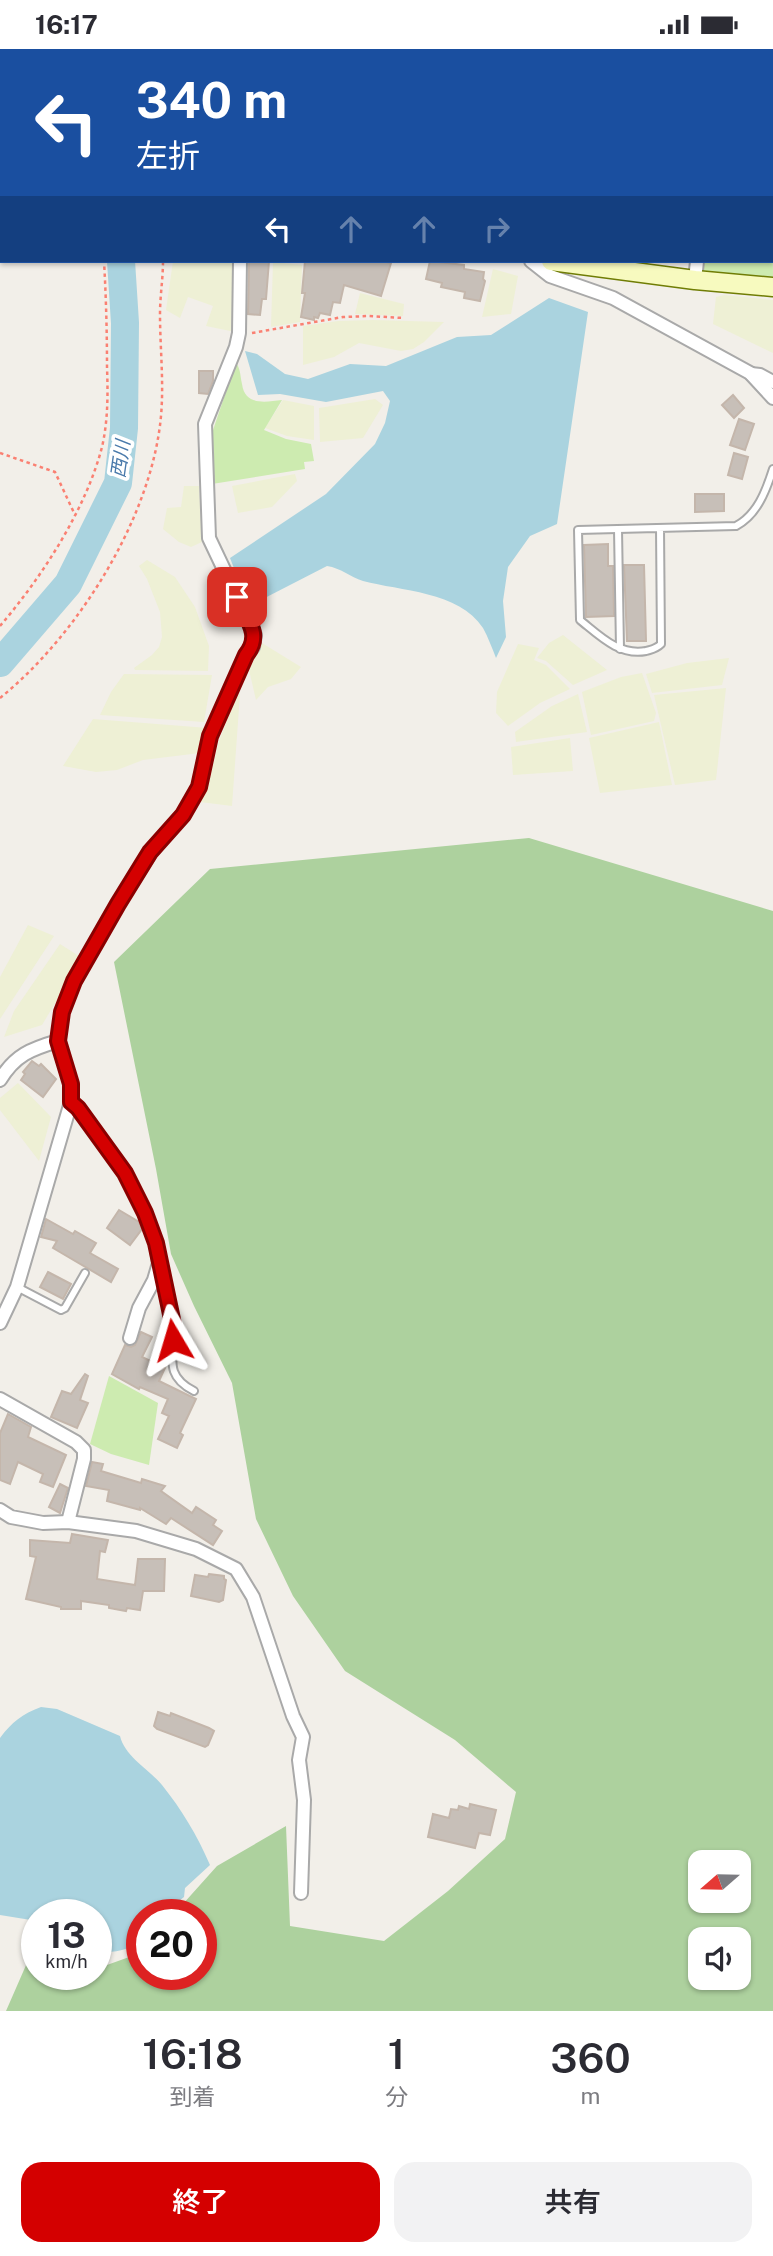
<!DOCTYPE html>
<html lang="ja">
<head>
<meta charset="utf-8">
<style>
	:root { --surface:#fff; --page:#f2f2f3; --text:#2b2b33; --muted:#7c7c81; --accent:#d40000 }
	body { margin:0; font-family:"Public Sans","Noto Sans JP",sans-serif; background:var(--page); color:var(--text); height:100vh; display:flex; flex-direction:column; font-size:26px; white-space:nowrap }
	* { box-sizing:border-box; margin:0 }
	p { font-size:23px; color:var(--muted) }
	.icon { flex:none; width:38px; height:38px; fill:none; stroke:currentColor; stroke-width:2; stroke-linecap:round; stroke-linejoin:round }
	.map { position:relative; height:1962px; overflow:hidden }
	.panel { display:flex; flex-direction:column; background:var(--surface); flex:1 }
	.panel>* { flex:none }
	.banner { position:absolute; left:0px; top:0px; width:774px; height:214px; box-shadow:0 2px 5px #0004; background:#1a4fa0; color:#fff; overflow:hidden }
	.needle { width:46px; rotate:250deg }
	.buttons { position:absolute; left:688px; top:1801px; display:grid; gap:14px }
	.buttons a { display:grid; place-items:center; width:63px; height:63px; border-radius:14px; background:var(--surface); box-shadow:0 2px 5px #0004; font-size:35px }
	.speed { position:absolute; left:21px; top:1850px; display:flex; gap:14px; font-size:35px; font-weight:700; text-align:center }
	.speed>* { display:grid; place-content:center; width:91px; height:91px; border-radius:50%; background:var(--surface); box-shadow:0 2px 5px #0004; line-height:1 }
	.speed small { font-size:18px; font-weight:400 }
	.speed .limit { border:10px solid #d22; background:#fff; color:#111 }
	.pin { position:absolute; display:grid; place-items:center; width:60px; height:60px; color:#fff; margin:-30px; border-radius:14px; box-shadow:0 4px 10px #0006 }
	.me { position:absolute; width:77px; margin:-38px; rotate:353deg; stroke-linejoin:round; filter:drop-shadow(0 0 5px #0008) }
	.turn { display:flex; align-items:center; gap:24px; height:147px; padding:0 21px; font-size:32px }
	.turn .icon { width:91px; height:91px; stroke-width:2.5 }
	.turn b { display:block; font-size:49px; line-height:60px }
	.lanes { display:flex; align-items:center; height:66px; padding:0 21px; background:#0003; justify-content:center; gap:35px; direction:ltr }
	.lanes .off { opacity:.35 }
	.eta { display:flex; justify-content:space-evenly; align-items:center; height:119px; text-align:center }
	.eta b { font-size:42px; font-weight:600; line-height:49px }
	.action { display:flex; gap:14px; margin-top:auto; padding:14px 21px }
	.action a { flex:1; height:80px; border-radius:21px; background:var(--accent); color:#fff; font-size:28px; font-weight:600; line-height:80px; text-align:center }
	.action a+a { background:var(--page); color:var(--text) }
	.status { display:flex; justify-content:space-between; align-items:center; height:49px; padding:0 35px; background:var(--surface); direction:ltr }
	.status svg { height:19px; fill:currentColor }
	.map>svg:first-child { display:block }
</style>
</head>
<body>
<div class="status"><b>16:17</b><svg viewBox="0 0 49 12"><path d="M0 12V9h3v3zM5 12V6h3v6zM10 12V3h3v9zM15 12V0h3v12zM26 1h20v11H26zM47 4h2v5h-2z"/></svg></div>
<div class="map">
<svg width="773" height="1962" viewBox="0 0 773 1962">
	<rect width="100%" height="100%" fill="#f2efe9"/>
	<g fill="#eef0d5">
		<path d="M173 212H232L235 283 206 277 213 257 188 248 180 269 166 261Z"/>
		<path d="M273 213 302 216 300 273 271 278Z"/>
		<path d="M493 220 518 227 511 265 482 268Z"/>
		<path d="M360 244 404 255 403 267 355 265Z"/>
		<path d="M724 246 773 251V304L713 275 716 248Z"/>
		<path d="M373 271 444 273 424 293 413 300 401 302 359 294 334 308 303 316V277L338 272Z"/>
		<path d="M375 350 383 356 363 389 320 393 319 359Z"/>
		<path d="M283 351 314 357V391L287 387 265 379Z"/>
		<path d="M295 425 297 432 272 458 238 464 232 437Z"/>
		<path d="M184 437H199L202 493 191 498 179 493 163 480 167 459 181 458Z"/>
		<path d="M147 511 175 528 195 558 209 597 208 622 135 621 134 619 152 606 159 598 162 588 160 563 147 530 139 517Z"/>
		<path d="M563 586 607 621 573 636 546 612 537 609 549 594Z"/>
		<path d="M262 594 301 618 291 630 268 638 256 651 249 621Z"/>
		<path d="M518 595 539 599 534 611 546 616 570 640 540 654 508 677 496 664 497 643Z"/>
		<path d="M729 609 722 636 652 644 646 625 687 614Z"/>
		<path d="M642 624 656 664 654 672 591 686 582 643 621 628Z"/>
		<path d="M124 625 212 626 204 673 100 666 111 643Z"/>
		<path d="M726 639 716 731 675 736 654 646Z"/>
		<path d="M240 645 232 757 200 753 207 741 219 692 237 646Z"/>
		<path d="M578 645 587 683 516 693 515 683 552 657Z"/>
		<path d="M93 670 208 679 200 704 143 711 117 721 96 723 63 717Z"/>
		<path d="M659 673 672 736 600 744 589 689Z"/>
		<path d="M570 689 573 722 513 726 511 698Z"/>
		<path d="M28 876 54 887 0 970V928Z"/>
		<path d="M60 895 82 909 42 976 4 988 14 962Z"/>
		<path d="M18 1034 51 1068 39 1112 0 1061V1049Z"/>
	</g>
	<g fill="#cdebb0">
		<path d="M772 53 773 229 703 224 704 212H772Z"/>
		<path d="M236 313C241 322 240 326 242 335 245 357 265 353 282 351L264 381 286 390 311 395 314 412 304 413 305 420 212 435V384Z"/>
		<path d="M109 1327 158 1354 149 1416 111 1405 90 1395Z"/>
	</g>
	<path fill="#add19e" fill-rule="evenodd" d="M529 789 773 862V1962H6L37 1891V1925H96V1911L107 1916 132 1907 142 1898V1925H201V1866L174 1865 217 1817 286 1777 290 1877 384 1892 448 1842 505 1790 516 1743 455 1691 345 1622 293 1547 256 1470 232 1334 194 1257 171 1205 156 1120 114 913 210 820ZM700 1813H738V1852H700ZM700 1890H738V1928H700Z"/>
	<g fill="#aad3df">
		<path d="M549 249 588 263 557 475 530 487 508 518 503 552 506 588 496 609C492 599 488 588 483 579 459 542 400 542 363 532 350 528 341 519 327 517L249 557 230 509 326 445 375 395 385 374 390 352 383 342 326 353 280 345 258 346 245 302 257 305 285 325 308 330 350 315 386 317 457 288 491 286Z"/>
		<path d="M41 1658 57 1660 120 1687C125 1708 149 1720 162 1736 182 1761 197 1786 210 1816L185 1839 184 1848 162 1865 142 1866V1891C129 1901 113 1905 96 1902V1866H37V1872L0 1866V1689C12 1673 22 1665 41 1658Z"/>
	</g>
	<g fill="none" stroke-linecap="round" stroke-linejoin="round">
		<g stroke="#aad3df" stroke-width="28">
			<path d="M119 0V2"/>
			<path d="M0 614 68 535 118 434 124 379 125 274 121 212"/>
		</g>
	</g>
	<g fill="#c7bfb8" stroke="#c4b6ab" stroke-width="2">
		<path d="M249 212H269L266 250H262L260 266 248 265Z"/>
		<path d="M305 212H382L391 214 381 247 344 236 340 254 333 253 330 266 320 264 318 269 314 268V271L301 268 305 244H302Z"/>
		<path d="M430 212 464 216V220L484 223 483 230 485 232 480 252 464 249 465 243 441 238 442 234 426 230Z"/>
		<path d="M199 322H213V332L208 345 199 344Z"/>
		<path d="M733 346 744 359 734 369 722 356Z"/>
		<path d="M739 370 754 375 745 401 730 396Z"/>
		<path d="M734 404 748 408 742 430 728 426Z"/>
		<path d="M695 445H724V462L695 463Z"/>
		<path d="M608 495V517H613L614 567 586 568 584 496Z"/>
		<path d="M624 516H644L646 592H627Z"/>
		<path d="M32 1012 39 1017 41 1015 56 1030 43 1048 21 1031 25 1025 23 1023Z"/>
		<path d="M119 1161 139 1173 142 1180 130 1196 107 1179Z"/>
		<path d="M46 1170 73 1185 75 1182 96 1194 90 1204 118 1220 111 1233 53 1199 57 1192 41 1188Z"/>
		<path d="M48 1223 71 1235 63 1250 40 1238Z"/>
		<path d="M141 1283 152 1288 142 1308 165 1319 159 1332 196 1350 180 1384 183 1386 177 1399 158 1390 169 1367 162 1364 168 1350 140 1338 139 1340 112 1325 125 1296 131 1298 135 1296Z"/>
		<path d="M85 1325 88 1327 80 1351 88 1354 77 1379 51 1368 62 1342 71 1345Z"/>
		<path d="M8 1365 31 1378 28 1388 66 1406 53 1438 40 1433 43 1425 18 1413 10 1435 0 1431V1384Z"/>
		<path d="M92 1413 103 1415 101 1422 141 1434 142 1430 165 1437 161 1442 192 1464 196 1458 216 1471 213 1476 222 1482 213 1496 171 1469 166 1475 140 1459V1461L107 1452 109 1441 86 1437Z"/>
		<path d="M60 1435 68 1439 60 1464 49 1458Z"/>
		<path d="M72 1485 108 1491 105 1503 100 1502 97 1530 135 1536 138 1510H165L164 1542H143L140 1561 127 1559 126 1562 109 1559V1556L81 1552V1560H61V1558L26 1550 36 1508 30 1507V1491L70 1494Z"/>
		<path d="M209 1525 224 1527V1530L226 1531 223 1551 219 1553 191 1547 195 1526 208 1528Z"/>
		<path d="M158 1663 170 1667 171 1664 209 1679 214 1682 208 1696 205 1698 157 1680 154 1677Z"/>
		<path d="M470 1755 496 1761 490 1786 479 1784 475 1799 428 1788 433 1765 449 1769 451 1760 458 1761 459 1757 469 1760Z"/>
	</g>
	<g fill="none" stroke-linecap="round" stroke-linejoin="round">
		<defs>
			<g id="service">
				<path d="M660 479 661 595C656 600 653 600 646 602 619 607 600 587 580 571L578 481 736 477C757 466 766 442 773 420"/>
				<path d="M618 480 620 600"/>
				<path d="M160 1219C163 1237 171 1255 173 1274 177 1303 160 1325 194 1342"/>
				<path d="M17 1238 61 1261 65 1259 85 1224"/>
			</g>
			<g id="minor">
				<path d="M262 0 263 2"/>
				<path d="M524 0V2"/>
				<path d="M377 2 378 0"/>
				<path d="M534 2 536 0"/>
				<path d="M716 2V0"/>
				<path d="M531 212 550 227 613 249 750 324 773 349"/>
				<path d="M695 231 697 212"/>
				<path d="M751 325 760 326 773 333"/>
				<path d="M0 1031C15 1006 31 1000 58 992"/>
				<path d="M71 1053 78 1059 125 1124 145 1164 156 1194 159 1214 154 1231 139 1259 130 1289"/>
				<path d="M0 1274 17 1238 71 1053V1035L58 992 62 963 74 932 118 855 151 803 182 767 199 738 210 687 246 606 253 598 255 586 209 489 205 375 236 298 239 284 240 212"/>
				<path d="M0 1350 76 1393 84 1401V1410L68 1473"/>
				<path d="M0 1461 11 1468 43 1474 68 1473 136 1482 196 1500 236 1520 253 1548 293 1667 303 1688 299 1711 304 1751 301 1844"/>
			</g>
			<g id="secondary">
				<path d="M0 133 2 134"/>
				<path d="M551 212 695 231 773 238"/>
			</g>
		</defs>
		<use href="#service" stroke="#a9a9a9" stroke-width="10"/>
		<use href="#minor" stroke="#a9a9a9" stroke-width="16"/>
		<use href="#secondary" stroke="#707d05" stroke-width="21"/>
		<g stroke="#fa8072" stroke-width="2.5" stroke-dasharray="3.5 3.5" stroke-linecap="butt">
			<path d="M142 0V2"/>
			<path d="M772 47H773"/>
			<path d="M252 284 343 268 369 267 404 269"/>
			<path d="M0 404 55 423 75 466"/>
			<path d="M0 577C42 528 86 460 102 398 108 372 108 345 107 318 107 283 106 247 104 212"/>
			<path d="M0 649C78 586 152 468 161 367 164 333 160 299 160 265 160 247 163 230 163 212"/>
		</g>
		<use href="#service" stroke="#fff" stroke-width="6"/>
		<use href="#minor" stroke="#fff" stroke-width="12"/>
		<use href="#secondary" stroke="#f7fabf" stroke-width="18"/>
	</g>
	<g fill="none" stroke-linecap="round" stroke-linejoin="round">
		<defs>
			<path id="route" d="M173 1291V1275L156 1194 145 1164 125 1124 78 1059 71 1053V1035L58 992 62 963 74 932 118 855 150 803 183 766 199 738 210 687 246 606C263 585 246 570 237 548"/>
		</defs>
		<use href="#route" stroke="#8a0000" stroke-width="18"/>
		<use href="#route" stroke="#d40000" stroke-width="12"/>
	</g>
	<g text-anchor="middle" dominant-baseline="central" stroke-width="7" stroke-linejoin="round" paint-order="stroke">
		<g font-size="19" font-style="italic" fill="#4a7aab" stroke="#fff">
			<text transform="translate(120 410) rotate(-82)">西川</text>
		</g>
	</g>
</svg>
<div class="buttons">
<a><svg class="needle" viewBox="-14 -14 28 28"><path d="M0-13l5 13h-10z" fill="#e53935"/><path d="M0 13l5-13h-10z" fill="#7c7c81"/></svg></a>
<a><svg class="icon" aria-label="sound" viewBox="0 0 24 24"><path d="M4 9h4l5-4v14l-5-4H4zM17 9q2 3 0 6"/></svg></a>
</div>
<div class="speed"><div>13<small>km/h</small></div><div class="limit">20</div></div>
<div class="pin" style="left:237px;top:548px;background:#d93025"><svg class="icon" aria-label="arrive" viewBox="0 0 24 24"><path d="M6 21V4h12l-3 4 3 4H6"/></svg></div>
<svg class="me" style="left:173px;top:1291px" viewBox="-20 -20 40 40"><path d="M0-17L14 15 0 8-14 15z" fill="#d40000" stroke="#fff" stroke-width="4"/></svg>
<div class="banner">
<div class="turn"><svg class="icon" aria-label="left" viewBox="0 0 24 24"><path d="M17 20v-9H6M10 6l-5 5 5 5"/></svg><div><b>340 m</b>左折</div></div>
<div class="lanes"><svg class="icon" aria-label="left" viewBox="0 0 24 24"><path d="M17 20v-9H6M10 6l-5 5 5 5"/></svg><svg class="icon off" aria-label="ahead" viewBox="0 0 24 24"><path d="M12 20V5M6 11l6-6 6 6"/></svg><svg class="icon off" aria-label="ahead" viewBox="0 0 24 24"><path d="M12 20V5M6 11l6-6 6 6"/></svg><svg class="icon off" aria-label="right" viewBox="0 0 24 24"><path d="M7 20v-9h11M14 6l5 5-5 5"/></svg></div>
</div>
</div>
<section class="panel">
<div class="eta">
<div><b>16:18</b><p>到着</p></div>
<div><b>1</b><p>分</p></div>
<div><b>360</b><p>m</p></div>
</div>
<div class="action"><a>終了</a><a>共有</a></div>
</section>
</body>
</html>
